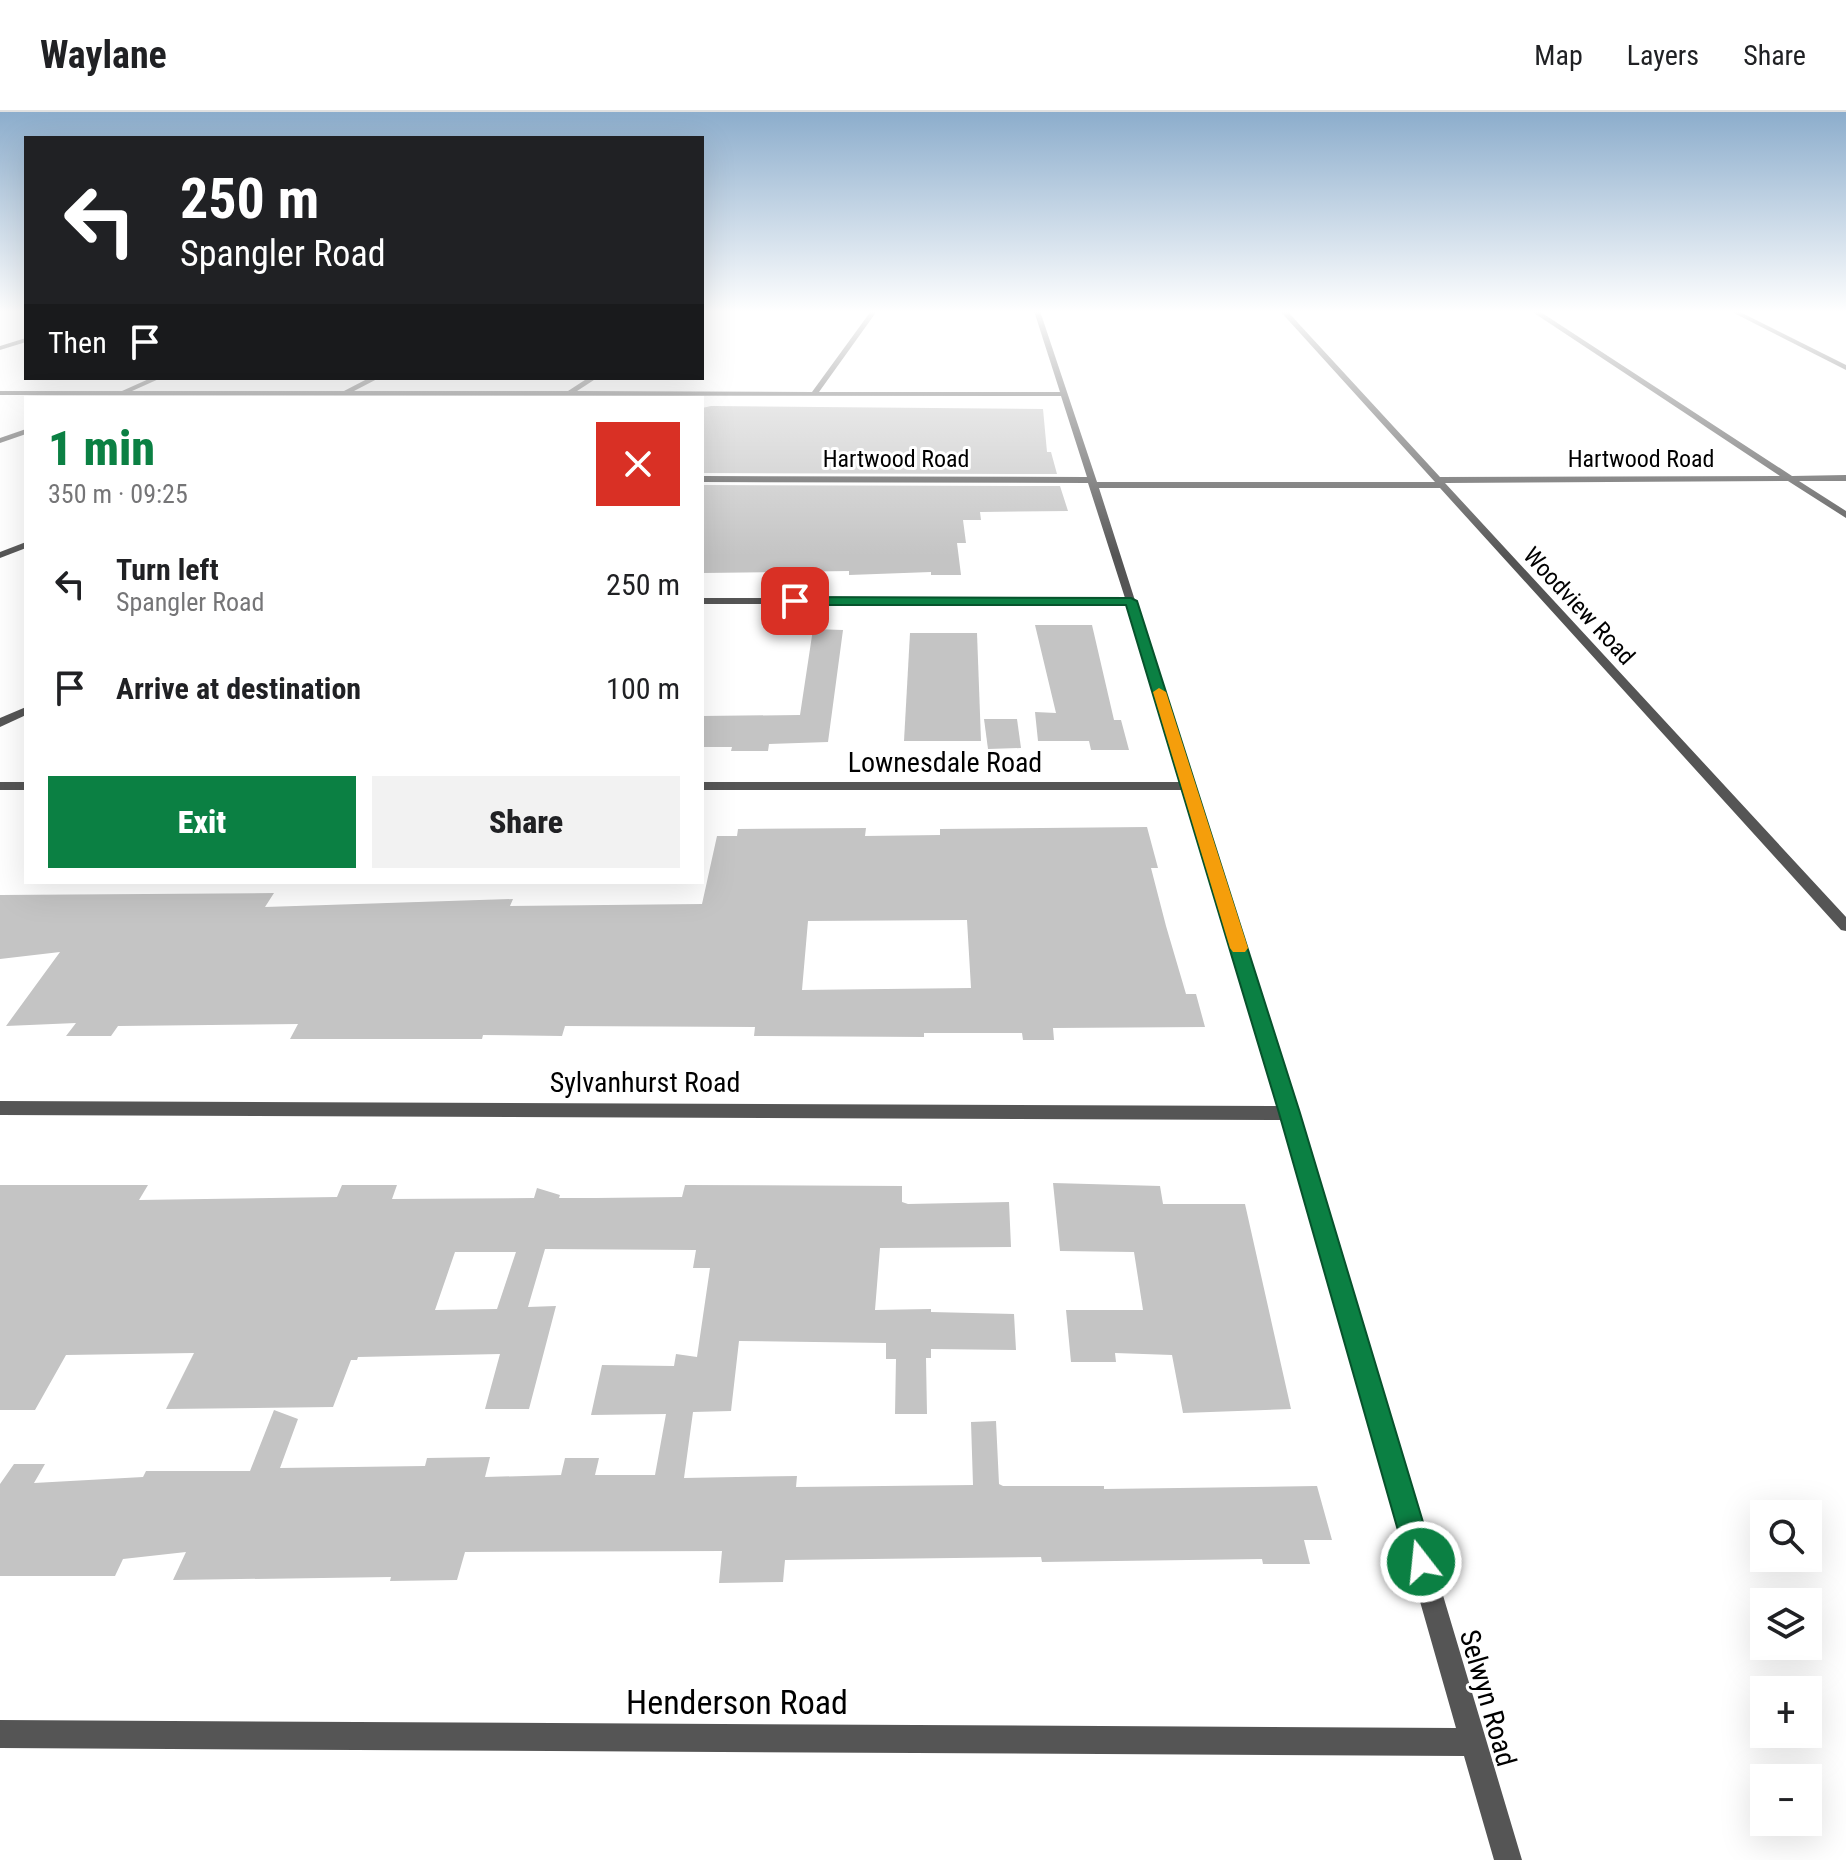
<!DOCTYPE html>
<html lang="en">
<head>
<meta charset="utf-8">
<style>
	:root { --surface:#fff; --page:#f2f2f2; --text:#202124; --muted:#757577; --line:#e0e0e0; --accent:#0b8043 }
	body { margin:0; font-family:"Roboto Condensed",sans-serif; background:var(--page); color:var(--text); height:100vh; display:flex; flex-direction:column; font-size:30px; white-space:nowrap }
	* { box-sizing:border-box; margin:0 }
	p { font-size:26px; color:var(--muted) }
	.icon { flex:none; width:44px; height:44px; fill:none; stroke:currentColor; stroke-width:2; stroke-linecap:round; stroke-linejoin:round }
	.map { position:relative; flex:1; overflow:hidden }
	.sheet { position:absolute; left:24px; top:284px; width:680px; height:488px; display:flex; flex-direction:column; background:var(--surface); border-radius:0px; box-shadow:0 8px 32px #0002 }
	.sheet>* { flex:none }
	.banner { position:absolute; left:24px; top:24px; width:680px; height:244px; border-radius:0px; box-shadow:0 8px 32px #0002; background:#202124; color:#fff; overflow:hidden }
	.buttons { position:absolute; left:1750px; top:1388px; display:grid; gap:16px }
	.buttons a { display:grid; place-items:center; width:72px; height:72px; border-radius:0px; background:var(--surface); box-shadow:0 8px 32px #0002; font-size:40px }
	.pin { position:absolute; display:grid; place-items:center; width:68px; height:68px; color:#fff; margin:-34px; border-radius:16px; box-shadow:0 4px 12px #0006 }
	.me { position:absolute; width:88px; margin:-44px; rotate:344deg; stroke-linejoin:round; filter:drop-shadow(0 0 6px #0008) }
	.turn { display:flex; align-items:center; gap:28px; height:168px; padding:0 24px; font-size:36px }
	.turn .icon { width:104px; height:104px; stroke-width:2.5 }
	.turn b { display:block; font-size:56px; line-height:68px }
	.then { display:flex; align-items:center; height:76px; padding:0 24px; background:#0003; gap:16px; font-size:30px }
	.round { display:grid; place-items:center; flex:none; width:84px; height:84px; border-radius:0px; background:var(--page) }
	.headline { display:flex; align-items:center; justify-content:space-between; height:136px; padding:0 24px }
	h1 { font-size:48px; font-weight:800; line-height:60px; color:var(--accent) }
	.primary-button { display:flex; gap:16px; margin-top:auto; padding:16px 24px }
	.primary-button a { flex:1; height:92px; border-radius:0px; background:var(--accent); color:#fff; font-size:32px; font-weight:800; line-height:92px; text-align:center }
	.primary-button a+a { background:var(--page); color:var(--text) }
	ul { padding:0; list-style:none }
	li { display:flex; align-items:center; gap:24px; height:104px; padding:0 24px }
	li div { flex:1 }
	li b { display:block; font-size:30px }
	li em { font-style:normal }
	header { display:flex; align-items:center; gap:48px; box-sizing:border-box; height:112px; padding:0 40px; background:var(--surface); border-bottom:2px solid var(--line) }
	header strong { font-size:38px }
	nav { display:flex; gap:44px; margin-inline-start:auto; font-size:28px }
	.map>svg:first-child { display:block }
</style>
</head>
<body>
<header>
<strong>Waylane</strong>
<nav><a>Map</a><a>Layers</a><a>Share</a></nav>
</header>
<div class="map">
<svg width="1846" height="1748" viewBox="0 0 1846 1748">
	<rect width="100%" height="100%" fill="#fff"/>
	<g fill="#c4c4c4" fill-rule="evenodd">
		<path d="M711 294 1043 297 1047 340H1051L1057 362 702 361V296Z"/>
		<path d="M702 373 1060 374 1068 399 980 400 981 408H963L966 431H957L961 463H931V460L849 463V459L702 461Z"/>
		<path d="M1035 513H1092L1114 608H1121L1129 638H1091L1089 629H1038L1035 600 1056 601Z"/>
		<path d="M813 517 843 518 828 630 769 632 768 639H731L732 635H702V604L800 603Z"/>
		<path d="M910 521H977L981 629H904Z"/>
		<path d="M984 607H1017L1021 636 988 637Z"/>
		<path d="M1147 715 1158 756H1151L1166 814 1186 882H1196L1205 915 1053 916 1054 928H1023L1022 921H924V925L754 924 755 915 565 914 562 924 483 923 482 927H290L298 912 118 914 111 924H66L76 911 6 914 60 840 0 847V783L274 781 265 795 513 787 510 794 702 792 717 724H737L738 717 866 716 865 724 940 723V717ZM967 808 971 876 802 878 808 809Z"/>
		<path d="M1053 1071 1160 1074 1163 1092H1245L1291 1297 1183 1301 1172 1243 1115 1241 1116 1250H1071L1066 1198H1143L1134 1140 1060 1139Z"/>
		<path d="M0 1073H148L139 1088 337 1085 342 1073H397L392 1087 534 1086 537 1076 560 1083 559 1086H596L682 1085 685 1073 902 1074V1090L908 1092 1009 1090 1011 1135 880 1136 875 1198 931 1197V1200L1014 1202 1016 1238 931 1237V1246H926L927 1302H895L896 1247H886V1231L739 1229 731 1299 693 1300 684 1366 797 1364 796 1375 973 1373 971 1310 996 1309 999 1372 1003 1374H1104V1377L1317 1374 1332 1428H1304L1310 1452H1263L1262 1447 1042 1450 1041 1445 785 1448 783 1470 719 1471 722 1439 465 1440 457 1468 390 1469 391 1465 173 1468 186 1440 123 1447 115 1464H0V1372L14 1352H45L34 1371 143 1365 146 1359H250L274 1298 298 1307 280 1356 425 1354 427 1346 490 1345 485 1365 561 1363 565 1346H599L595 1363H655L666 1302 591 1303 602 1253 674 1254 676 1242 697 1245 710 1156H693L696 1138 545 1137 528 1195 556 1194 529 1297H485L500 1242 358 1245 357 1248H351L333 1295 166 1297 194 1241 66 1243 35 1298H0ZM455 1140H516L497 1197 435 1198Z"/>
	</g>
	<g fill="none" stroke-linecap="round" stroke-linejoin="round">
		<g fill="#555" fill-rule="evenodd">
			<path d="M871 199H877L819 280H1060L1034 199H1040L1097 370H1435L1280 199H1287L1440 365 1780 364 1531 199H1539L1792 364 1846 363V369H1799L1846 399V406L1788 369 1445 371 1846 805V819L1841 818 1440 376H1099L1299 1001 1522 1748H1494L1464 1644 0 1636V1608L1456 1616 1283 1008 0 1003V989L1279 994 1183 678H702V670H1181L1127 492H702V486H1125L1088 371 702 370V364L1087 365 1061 284 0 283V279H122L151 266H161L132 279H344L369 266H379L354 279H568L588 266H597L577 279 812 280Z"/>
			<path d="M1730 199H1738L1846 253V258Z"/>
			<path d="M26 226V230L0 238V234Z"/>
			<path d="M26 317V322L0 331V326Z"/>
			<path d="M26 430V436L0 446V440Z"/>
			<path d="M26 595V603L0 615V606Z"/>
			<rect x="0" y="670" width="26" height="8"/>
		</g>
	</g>
	<linearGradient id="sky" x2="0" y2="1"><stop stop-color="#8cadcc"/><stop offset="0.45" stop-color="#fff"/><stop offset="1" stop-color="#fff" stop-opacity="0"/></linearGradient>
	<rect width="1846" height="444" fill="url(#sky)"/>
	<path fill="#0b8043" stroke="#07532c" stroke-width="2" d="M1131 486 1137 489 1300 1001 1435 1450 1431 1460 1421 1464 1411 1460 1407 1450 1279 1001 1126 493H795L789 489 795 485Z"/>
	<path fill="#f59e0b" d="M1159 576 1166 580 1248 836 1245 840H1233L1230 836 1153 580Z"/>
	<g text-anchor="middle" dominant-baseline="central" stroke-width="6" stroke-linejoin="round" paint-order="stroke">
		<g font-size="24" fill="#000" stroke="#fff">
			<text x="896" y="347">Hartwood Road</text>
			<text x="1641" y="347">Hartwood Road</text>
			<text transform="translate(1579 494) rotate(47)">Woodview Road</text>
		</g>
		<g font-size="28" fill="#000" stroke="#fff">
			<text x="945" y="650">Lownesdale Road</text>
			<text x="645" y="970">Sylvanhurst Road</text>
			<text transform="translate(1488 1586) rotate(74)">Selwyn Road</text>
		</g>
		<g font-size="34" fill="#000" stroke="#fff">
			<text x="737" y="1590">Henderson Road</text>
		</g>
	</g>
</svg>
<div class="buttons">
<a><svg class="icon" aria-label="search" viewBox="0 0 24 24"><circle cx="10" cy="10" r="6"/><path d="M15 15l6 6"/></svg></a>
<a><svg class="icon" aria-label="layers" viewBox="0 0 24 24"><path d="M12 4l9 5-9 5-9-5zM3 14l9 5 9-5"/></svg></a>
<a>+</a>
<a>−</a>
</div>
<div class="pin" style="left:795px;top:489px;background:#d93025"><svg class="icon" aria-label="arrive" viewBox="0 0 24 24"><path d="M6 21V4h12l-3 4 3 4H6"/></svg></div>
<svg class="me" style="left:1421px;top:1450px" viewBox="-20 -20 40 40"><circle r="17" fill="#0b8043" stroke="#fff" stroke-width="3"/><path d="M0-11L8 9 0 5-8 9z" fill="#fff"/></svg>
<div class="banner">
<div class="turn"><svg class="icon" aria-label="left" viewBox="0 0 24 24"><path d="M17 20v-9H6M10 6l-5 5 5 5"/></svg><div><b>250 m</b>Spangler Road</div></div>
<div class="then">Then<svg class="icon" aria-label="arrive" viewBox="0 0 24 24"><path d="M6 21V4h12l-3 4 3 4H6"/></svg></div>
</div>
<section class="sheet">
<div class="headline"><div><h1>1 min</h1><p>350 m · 09:25</p></div><a class="round" style="background:#d93025;color:#fff"><svg class="icon" aria-label="close" viewBox="0 0 24 24"><path d="M6 6l12 12M18 6L6 18"/></svg></a></div>
<ul>
<li><svg class="icon" aria-label="left" viewBox="0 0 24 24"><path d="M17 20v-9H6M10 6l-5 5 5 5"/></svg><div><b>Turn left</b><p>Spangler Road</p></div><em>250 m</em></li>
<li><svg class="icon" aria-label="arrive" viewBox="0 0 24 24"><path d="M6 21V4h12l-3 4 3 4H6"/></svg><div><b>Arrive at destination</b></div><em>100 m</em></li>
</ul>
<div class="primary-button"><a>Exit</a><a>Share</a></div>
</section>
</div>
</body>
</html>
